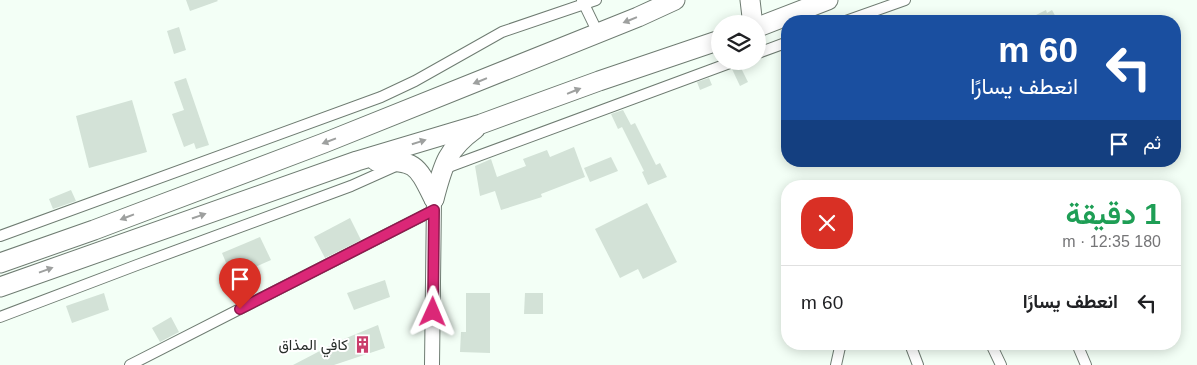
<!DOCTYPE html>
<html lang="ar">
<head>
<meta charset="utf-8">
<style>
	:root { --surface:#fff; --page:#f6f6f6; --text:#202124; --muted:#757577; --line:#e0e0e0 }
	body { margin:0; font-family:Helvetica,Vazirmatn,sans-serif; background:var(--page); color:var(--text); direction:rtl; height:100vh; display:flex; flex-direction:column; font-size:19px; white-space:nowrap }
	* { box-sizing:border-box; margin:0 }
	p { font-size:16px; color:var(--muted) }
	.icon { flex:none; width:28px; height:28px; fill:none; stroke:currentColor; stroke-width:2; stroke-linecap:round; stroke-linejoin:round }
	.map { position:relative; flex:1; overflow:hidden; direction:ltr }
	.drawer { position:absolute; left:781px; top:180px; width:400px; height:170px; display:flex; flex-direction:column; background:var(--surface); border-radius:20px; box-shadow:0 2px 12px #0003; direction:rtl }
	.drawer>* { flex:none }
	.banner { position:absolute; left:781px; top:15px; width:400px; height:152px; border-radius:20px; box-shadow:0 2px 12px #0003; direction:rtl; background:#1a4fa0; color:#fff; overflow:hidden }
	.controls { position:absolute; left:711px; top:15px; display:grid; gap:10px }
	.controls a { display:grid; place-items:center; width:55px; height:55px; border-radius:50%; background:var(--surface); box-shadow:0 2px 12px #0003; font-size:25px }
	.pin { position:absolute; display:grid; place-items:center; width:42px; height:42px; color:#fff; margin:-51px -21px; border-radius:50% 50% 50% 0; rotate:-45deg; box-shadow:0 0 5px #0007 }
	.pin .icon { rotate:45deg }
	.me { position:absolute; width:55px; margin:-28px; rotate:1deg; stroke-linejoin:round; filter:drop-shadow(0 0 4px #0008) }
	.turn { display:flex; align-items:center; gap:18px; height:105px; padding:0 20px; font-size:22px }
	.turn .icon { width:65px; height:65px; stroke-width:2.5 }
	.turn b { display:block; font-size:35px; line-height:42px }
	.then { display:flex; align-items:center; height:48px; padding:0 20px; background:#0003; gap:10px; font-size:19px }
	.round { display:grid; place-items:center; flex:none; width:52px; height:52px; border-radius:20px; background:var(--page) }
	.summary { display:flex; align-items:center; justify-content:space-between; height:85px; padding:0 20px }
	h1 { font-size:30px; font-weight:600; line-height:38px; color:#1e9e55 }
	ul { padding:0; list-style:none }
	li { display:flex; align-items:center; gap:15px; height:75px; padding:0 20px; border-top:1px solid var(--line) }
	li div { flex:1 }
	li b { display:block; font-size:19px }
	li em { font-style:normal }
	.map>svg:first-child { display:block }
</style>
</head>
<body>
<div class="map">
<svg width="1197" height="365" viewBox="0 0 1197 365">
	<rect width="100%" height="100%" fill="#f3fff6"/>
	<g fill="#d3e2d7">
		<path d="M186 0H217L218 1 190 11Z"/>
		<path d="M1046 10 1047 13 1052 10 1058 21H1024Z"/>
		<path d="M179 27 186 50 174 54 167 31Z"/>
		<path d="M740 66 748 82 740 86 732 69Z"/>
		<path d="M186 78 209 145 196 149 194 143 184 147 172 114 184 110 174 82Z"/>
		<path d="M709 78 712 85 700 90 697 82Z"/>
		<path d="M132 100 147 152 89 168 76 116Z"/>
		<path d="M623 110 631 125 635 123 656 165 660 163 667 177 648 185 642 172 644 171 622 127 618 129 611 114Z"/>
		<path d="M574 147 585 177 541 194 542 197 501 210 495 191 480 196 475 166 491 159 497 177 526 166 523 159 547 150 550 157Z"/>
		<path d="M611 157 618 171 590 182 584 168Z"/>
		<path d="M71 190 76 201 53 209 49 199Z"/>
		<path d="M647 203 677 262 643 279 638 269 620 278 595 229Z"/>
		<path d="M350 218 361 240 325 258 314 237Z"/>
		<path d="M260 237 271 260 232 277 222 253Z"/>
		<path d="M385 280 390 297 354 310 347 293Z"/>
		<path d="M104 293 109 310 72 323 66 306Z"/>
		<path d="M466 293H490V353L460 352 461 332H466Z"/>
		<path d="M525 293H543V314H524Z"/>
		<path d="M171 317 179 332 160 342 152 328Z"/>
		<path d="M378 325 385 348 334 365H293L339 341Z"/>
	</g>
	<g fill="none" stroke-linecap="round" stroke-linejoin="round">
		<defs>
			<g id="street">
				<path d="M582 0 598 33"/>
				<path d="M846 21 905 0"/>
				<path d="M758 53 788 42"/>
				<path d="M443 169 735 61"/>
				<path d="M0 236 381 97 415 81 502 32 596 0"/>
				<path d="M0 317 137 265 351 186 398 165"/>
				<path d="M910 344 918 365"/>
				<path d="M991 344 1001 365"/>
				<path d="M1077 344 1086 365"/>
				<path d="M130 365 434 210"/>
				<path d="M836 365 840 347 844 344"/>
			</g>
			<path id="secondary" d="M432 365 434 199"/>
			<g id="highway">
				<path d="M749 24 752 17 750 0"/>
				<path d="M758 27 828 0"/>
				<path d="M376 161C416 160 417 165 434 199"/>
				<path d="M434 199C443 166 446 150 475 129"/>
				<path d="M0 263 94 230 324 143 638 17 675 0"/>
				<path d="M0 287 357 161 481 124 599 81 720 40"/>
			</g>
		</defs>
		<use href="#street" stroke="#6f7c72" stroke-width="12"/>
		<use href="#secondary" stroke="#6f7c72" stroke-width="16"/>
		<use href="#highway" stroke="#6f7c72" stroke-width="21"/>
		<use href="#street" stroke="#fff" stroke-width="10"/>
		<use href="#secondary" stroke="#fff" stroke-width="14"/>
		<use href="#highway" stroke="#fff" stroke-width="19"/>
	</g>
	<defs><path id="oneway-solid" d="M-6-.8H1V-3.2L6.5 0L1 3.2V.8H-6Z" transform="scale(1.25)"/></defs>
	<g fill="#9ea09f">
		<use href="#oneway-solid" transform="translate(630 20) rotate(158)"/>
		<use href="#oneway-solid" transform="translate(480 81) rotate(158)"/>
		<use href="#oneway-solid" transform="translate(574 91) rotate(-22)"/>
		<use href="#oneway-solid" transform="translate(329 141) rotate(159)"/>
		<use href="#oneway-solid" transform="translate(419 142) rotate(-17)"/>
		<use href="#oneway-solid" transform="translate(199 216) rotate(-19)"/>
		<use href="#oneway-solid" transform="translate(127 217) rotate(159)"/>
		<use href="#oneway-solid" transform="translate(46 270) rotate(-20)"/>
	</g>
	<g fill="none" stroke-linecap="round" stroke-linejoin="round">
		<defs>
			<path id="route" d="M240 309 434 210 433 312"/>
		</defs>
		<use href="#route" stroke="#8e194d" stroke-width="12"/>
		<use href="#route" stroke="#db2777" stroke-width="9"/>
	</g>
	<defs>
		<symbol id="building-bare" viewBox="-9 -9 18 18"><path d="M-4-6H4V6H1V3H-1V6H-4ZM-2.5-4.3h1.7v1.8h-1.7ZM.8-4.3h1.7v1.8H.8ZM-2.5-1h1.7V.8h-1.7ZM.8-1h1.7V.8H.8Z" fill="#ca3d6c" stroke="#fff" stroke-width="2.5" paint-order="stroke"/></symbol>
	</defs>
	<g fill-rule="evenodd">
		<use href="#building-bare" x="350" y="332" width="25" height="25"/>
	</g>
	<g text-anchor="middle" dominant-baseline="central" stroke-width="4" stroke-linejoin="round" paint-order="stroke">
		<g font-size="15" fill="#272d29" stroke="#fff" text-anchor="end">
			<text x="348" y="344">كافي المذاق</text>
		</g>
	</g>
</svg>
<div class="controls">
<a><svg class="icon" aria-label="layers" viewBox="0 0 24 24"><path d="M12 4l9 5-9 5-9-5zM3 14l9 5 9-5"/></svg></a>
</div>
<div class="pin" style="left:240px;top:309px;background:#d93025"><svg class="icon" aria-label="arrive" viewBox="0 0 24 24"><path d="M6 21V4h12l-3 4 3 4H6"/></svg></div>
<svg class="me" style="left:433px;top:312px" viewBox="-20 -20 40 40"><path d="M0-17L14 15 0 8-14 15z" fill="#db2777" stroke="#fff" stroke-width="4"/></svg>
<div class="banner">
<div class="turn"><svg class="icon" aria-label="left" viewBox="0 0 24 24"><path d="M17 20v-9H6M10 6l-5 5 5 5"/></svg><div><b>60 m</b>انعطف يسارًا</div></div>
<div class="then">ثم<svg class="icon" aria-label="arrive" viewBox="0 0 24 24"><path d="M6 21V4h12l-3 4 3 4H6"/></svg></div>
</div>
<section class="drawer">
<div class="summary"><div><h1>1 دقيقة</h1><p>180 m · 12:35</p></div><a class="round" style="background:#d93025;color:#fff"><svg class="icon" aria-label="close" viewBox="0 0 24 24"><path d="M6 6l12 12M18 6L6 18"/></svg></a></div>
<ul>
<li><svg class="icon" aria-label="left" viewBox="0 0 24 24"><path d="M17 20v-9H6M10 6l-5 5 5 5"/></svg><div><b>انعطف يسارًا</b></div><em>60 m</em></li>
</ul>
</section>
</div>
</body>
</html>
